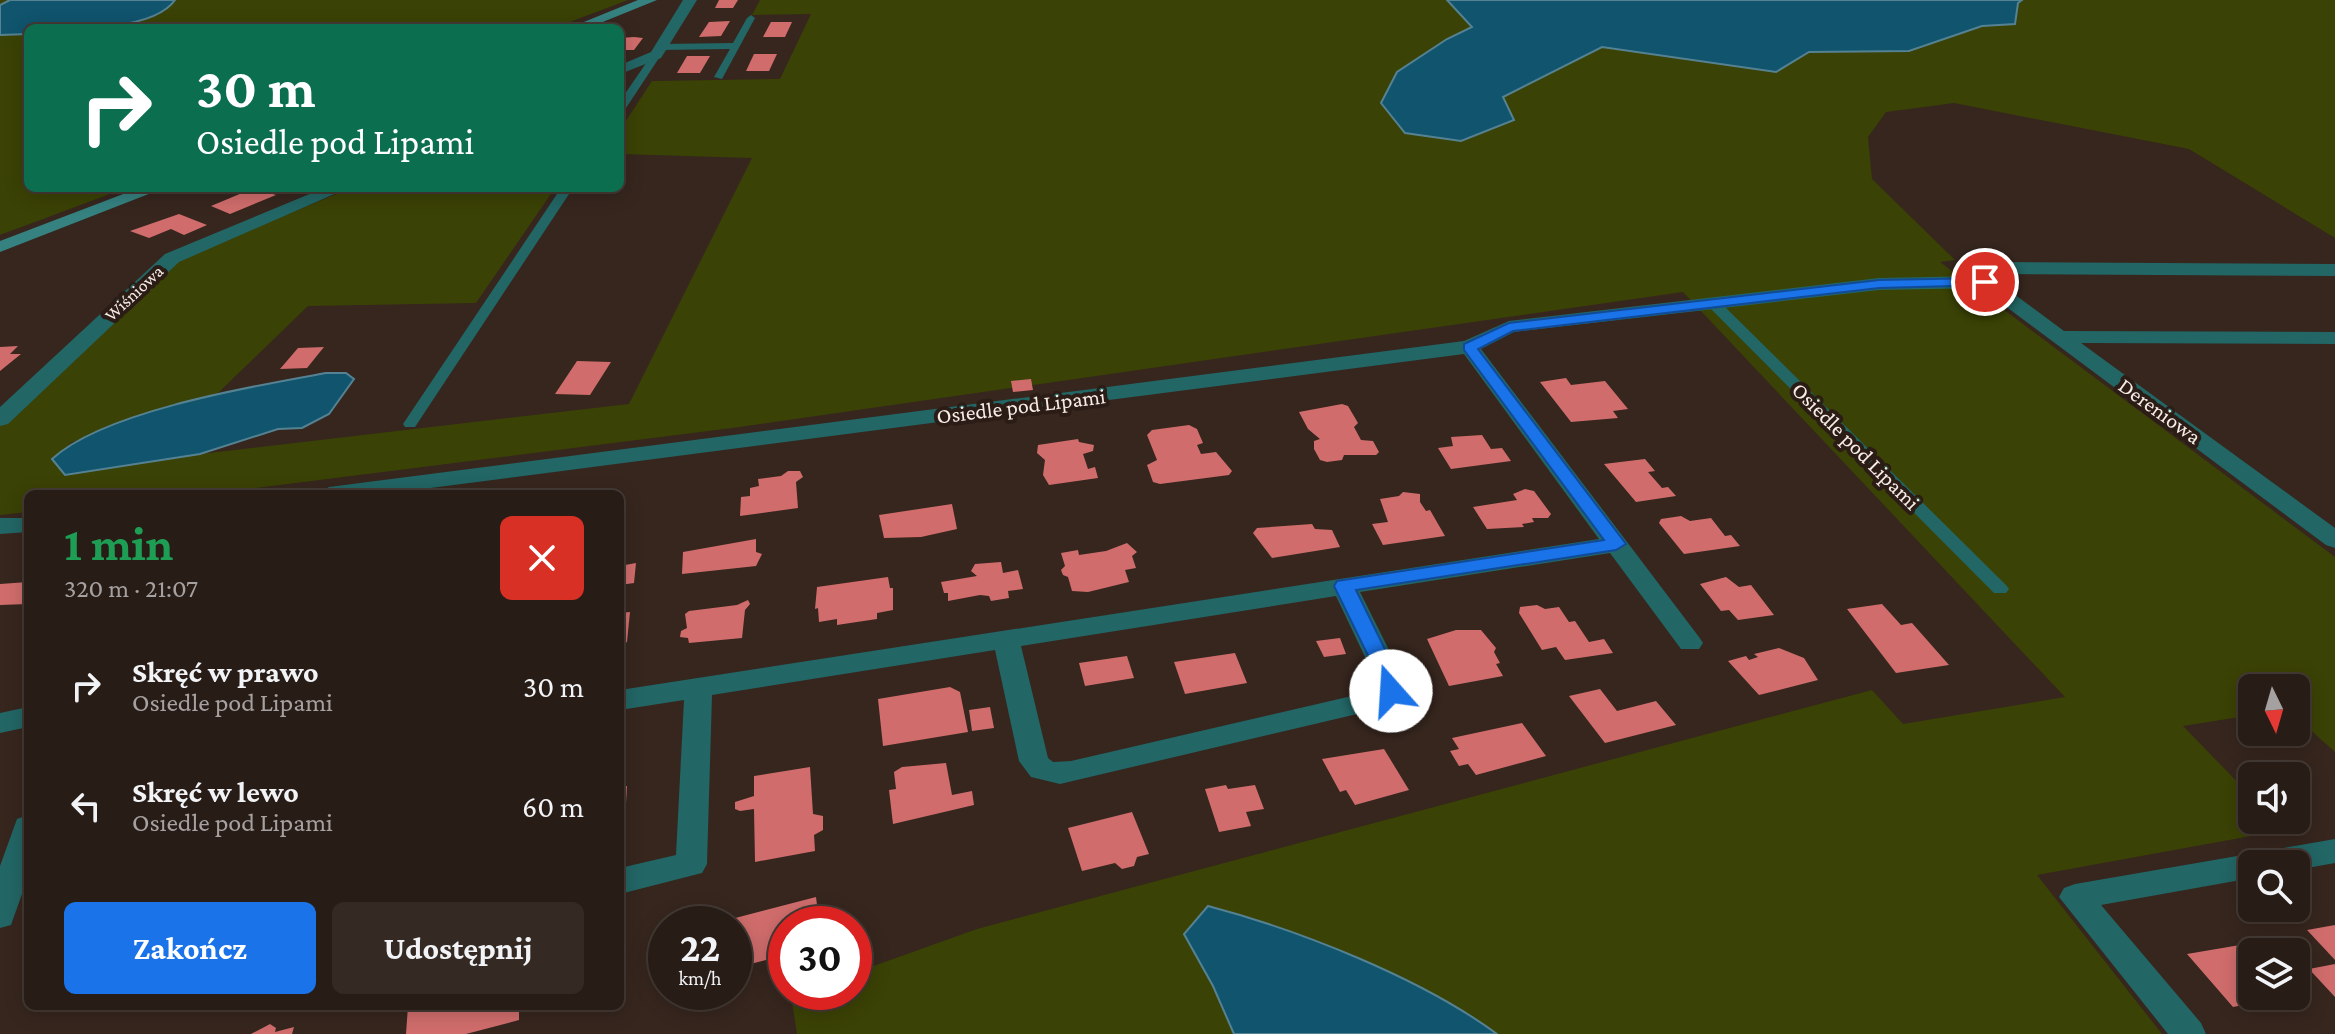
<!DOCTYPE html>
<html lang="pl">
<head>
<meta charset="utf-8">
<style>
	:root { --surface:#281c16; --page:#342923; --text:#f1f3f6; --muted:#a5a1a1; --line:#443a35; --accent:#1a73e8 }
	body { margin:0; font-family:"Crimson Pro",serif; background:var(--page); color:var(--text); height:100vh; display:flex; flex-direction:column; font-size:30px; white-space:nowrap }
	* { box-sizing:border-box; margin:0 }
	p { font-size:26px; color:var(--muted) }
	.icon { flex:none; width:44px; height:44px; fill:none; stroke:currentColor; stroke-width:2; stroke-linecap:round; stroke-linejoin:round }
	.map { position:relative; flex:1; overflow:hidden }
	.details { position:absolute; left:24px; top:490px; width:600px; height:520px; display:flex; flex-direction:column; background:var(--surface); border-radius:12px; box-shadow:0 4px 20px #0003,0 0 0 2px var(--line) }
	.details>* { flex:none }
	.hud { position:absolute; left:24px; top:24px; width:600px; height:168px; border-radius:12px; box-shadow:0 4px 20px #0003,0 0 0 2px var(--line); background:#0b6e4f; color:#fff; overflow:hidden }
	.needle { width:52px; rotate:175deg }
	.buttons { position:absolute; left:2238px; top:674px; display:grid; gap:16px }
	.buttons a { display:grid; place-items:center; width:72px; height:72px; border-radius:12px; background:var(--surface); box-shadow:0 4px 20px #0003,0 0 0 2px var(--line); font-size:40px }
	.speed { position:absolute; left:648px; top:906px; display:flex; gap:16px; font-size:40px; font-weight:700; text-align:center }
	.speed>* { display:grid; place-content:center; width:104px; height:104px; border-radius:50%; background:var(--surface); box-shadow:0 4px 20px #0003,0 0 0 2px var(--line); line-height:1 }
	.speed small { font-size:20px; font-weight:400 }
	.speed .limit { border:12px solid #d22; background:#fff; color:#111 }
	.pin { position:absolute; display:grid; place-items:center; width:68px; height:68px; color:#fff; margin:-34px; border:4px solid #fff; border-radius:50%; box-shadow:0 2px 8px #0007 }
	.me { position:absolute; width:88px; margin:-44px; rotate:341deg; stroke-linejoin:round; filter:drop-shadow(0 0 6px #0008) }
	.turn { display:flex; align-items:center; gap:28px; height:168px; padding:0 40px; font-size:36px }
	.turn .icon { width:104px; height:104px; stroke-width:2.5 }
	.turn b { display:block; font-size:56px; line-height:68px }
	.round { display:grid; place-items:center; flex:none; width:84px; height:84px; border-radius:12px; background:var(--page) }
	.summary { display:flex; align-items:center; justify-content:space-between; height:136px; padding:0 40px }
	h1 { font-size:48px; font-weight:700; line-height:60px; color:#1e9e55 }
	.action { display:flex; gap:16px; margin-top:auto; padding:16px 40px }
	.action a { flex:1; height:92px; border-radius:12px; background:var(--accent); color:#fff; font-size:32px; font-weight:700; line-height:92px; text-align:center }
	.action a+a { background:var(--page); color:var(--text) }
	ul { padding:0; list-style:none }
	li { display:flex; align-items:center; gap:24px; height:120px; padding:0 40px }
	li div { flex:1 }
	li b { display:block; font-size:30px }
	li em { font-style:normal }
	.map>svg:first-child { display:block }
</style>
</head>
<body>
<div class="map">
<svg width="2335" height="1034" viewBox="0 0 2335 1034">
	<rect width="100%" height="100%" fill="#36261e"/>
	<g fill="#3b4205">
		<path d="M0 0H628L554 28H28V188H126L0 235Z"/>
		<path d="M760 0H1447L1473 27 1447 39 1502 97 1602 47 1776 72 1809 52 1908 51 1982 26 2014 24 2018 3 2022 0H2335V238L2189 149 1954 103 1886 112 1868 137 1872 179 1955 260 1940 262 2335 557V752L2296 717V688H2252V715L2183 726 2252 797V820H2274L2284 830 2037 875 2162 1034H797L791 996 800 992H854V973L977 929 1872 690 1903 724 2065 697 1683 292 732 428 208 494H28V512L0 515V424L179 259 351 188H555L476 303 308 306 218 393 70 443 65 475 200 454 629 404 752 158 620 154V130L652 81 780 79 811 14 752 15Z"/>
	</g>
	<g fill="#10546d" stroke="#558292" stroke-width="2">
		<path d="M10 0H175C152 33 65 28 28 28V34L0 35V5Z"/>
		<path d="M1447 0H2022L2018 3 2015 24 1982 26 1909 51 1809 52 1776 72 1602 47 1503 97 1514 120 1461 141 1405 133 1381 103 1397 72 1447 39 1472 27Z"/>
		<path d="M326 373H346L354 379 329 414 302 428 278 429 200 454 65 475 52 459C104 411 254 386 326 373Z"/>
		<path d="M1208 906C1299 930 1421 978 1497 1034H1234L1213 986 1184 934Z"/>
	</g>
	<g fill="#d06d6c">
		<path d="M719 0H738L733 8H715Z"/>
		<path d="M730 21 721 36 699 37 709 22Z"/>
		<path d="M771 22H792L785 37H763Z"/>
		<path d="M620 38 634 37 643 38 634 50H620Z"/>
		<path d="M754 54H777L769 71H746Z"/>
		<path d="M687 56H710L700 73H677Z"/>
		<path d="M254 188 276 195 230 214 211 206Z"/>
		<path d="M179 214 207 225 184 235 171 229 149 238 130 231Z"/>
		<path d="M18 346 10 354H21L0 371V347Z"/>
		<path d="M324 347 307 368 280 369 298 348Z"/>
		<path d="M577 361 611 362 590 395 555 394Z"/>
		<path d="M1566 378 1571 385 1605 381 1628 409 1613 411 1618 418 1571 422 1540 382Z"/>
		<path d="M1031 379 1033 390 1013 392 1011 381Z"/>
		<path d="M1342 404 1348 406 1358 423 1354 427 1361 440 1373 441 1379 452 1376 455H1344L1342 460 1327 462 1320 460 1314 449V441L1320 439 1308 429 1299 412Z"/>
		<path d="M1189 425 1197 429 1203 443 1197 445 1201 454 1216 452 1232 471 1229 475 1160 484 1153 482 1147 465 1157 460 1147 435 1152 430Z"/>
		<path d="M1482 435 1491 449 1502 448 1511 461 1451 469 1438 448 1453 446 1451 437Z"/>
		<path d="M1078 439 1079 442 1094 445 1093 451 1083 454 1088 469 1095 467 1098 478 1049 485 1043 475 1045 460 1037 453 1038 445Z"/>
		<path d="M1645 459 1655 471 1648 472 1662 488 1668 487 1676 496 1636 502 1604 464Z"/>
		<path d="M788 471H800L803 477 796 482 798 508 740 516 741 497 750 496V488L759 486 758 479 781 476Z"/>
		<path d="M1525 489 1534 491 1551 514 1548 518H1532L1534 522 1522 524 1524 527 1487 529 1473 507 1517 500 1513 494Z"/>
		<path d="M1403 492 1420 494V502L1426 511 1430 510 1445 536 1383 545 1372 524 1388 522 1380 499 1399 496Z"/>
		<path d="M952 504 957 529 921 537 884 538 879 515Z"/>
		<path d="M1681 516 1690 521 1711 518 1725 536 1731 535 1740 546 1684 554 1659 523 1661 519Z"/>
		<path d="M1312 524 1315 529 1332 530 1340 547 1272 558 1253 533 1257 528Z"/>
		<path d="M756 539V552L762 554 756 566 682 574 683 552Z"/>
		<path d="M1127 543 1137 552 1132 556 1136 568 1125 570 1129 582 1088 592 1072 591 1068 577 1063 575 1061 570 1065 566 1061 553 1078 550 1079 555 1106 551Z"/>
		<path d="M620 556H626L625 565 636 563 634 583 620 585Z"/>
		<path d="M1001 562 1003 573 1018 570 1023 589 1008 591 1009 598 991 601 989 596 980 595 948 601V593H944L941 582 977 576 971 571 975 564Z"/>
		<path d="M888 577 890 588H893V610L877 613V619L837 625V619L819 622 818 608 815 609 817 587Z"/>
		<path d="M1726 577 1739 587 1751 585 1774 615 1738 620 1729 610 1721 611 1700 584Z"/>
		<path d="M28 582V604L0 605V584Z"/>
		<path d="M748 600 750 604 745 610 742 638 689 643 688 638 680 637 681 631 687 628 685 614 689 611 737 605Z"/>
		<path d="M1882 604 1901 625 1912 623 1949 665 1896 673 1847 609Z"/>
		<path d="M1537 605 1545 609 1559 607 1569 622 1575 621 1589 642 1604 639 1613 653 1565 660 1556 647 1542 650 1519 613 1520 607Z"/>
		<path d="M630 612 627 642 620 645V613Z"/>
		<path d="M1456 630H1481L1496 648 1494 652 1500 663 1496 664 1503 676 1449 686 1427 639Z"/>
		<path d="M1340 638 1346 654 1324 657 1316 641Z"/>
		<path d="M1779 648 1804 658 1818 680 1759 695 1728 661 1746 656 1749 660 1758 657 1754 654Z"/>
		<path d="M1235 653 1247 683 1185 694 1174 662Z"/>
		<path d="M1127 656 1134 678 1085 686 1079 663Z"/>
		<path d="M950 687 960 692 968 732 883 746 878 699Z"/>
		<path d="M1600 689 1617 711 1656 701 1676 725 1605 743 1569 696Z"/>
		<path d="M990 707 994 728 972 731 969 710Z"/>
		<path d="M1522 723 1546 756 1476 775 1468 764 1459 766 1450 751 1459 749 1452 738Z"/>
		<path d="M1384 749 1409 790 1355 805 1346 790 1340 792 1322 759Z"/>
		<path d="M946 763 952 795 972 791 974 805 893 824 889 790 896 789 894 772 902 767Z"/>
		<path d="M810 767 813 814 823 816V830L814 835 815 851 755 862 754 809 740 811 735 809V802L754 796V776Z"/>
		<path d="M1226 785 1228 789 1255 785 1264 809 1246 812 1251 826 1219 832 1205 789Z"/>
		<path d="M627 786 625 821 620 822V787Z"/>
		<path d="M1132 812 1149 854 1137 857 1134 866 1122 869 1115 863 1082 871 1068 828Z"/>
		<path d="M816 897 818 913 824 917 825 924H786V955L735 968 734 924 716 923Z"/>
		<path d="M2335 925V960L2307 930Z"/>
		<path d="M2240 945 2252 958V996L2284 997 2233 1007 2187 954Z"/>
		<path d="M2335 964V997L2309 969Z"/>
		<path d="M408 1006H519V1020L466 1034H406Z"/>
		<path d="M270 1024 276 1028 275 1032 294 1027 292 1034H251Z"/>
	</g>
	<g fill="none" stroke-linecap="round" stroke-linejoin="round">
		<g fill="#226665" fill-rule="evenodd">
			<path d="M751 15 755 18 722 79 714 77 730 49 661 50 656 47 661 44 733 43 747 18Z"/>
			<path d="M653 53 661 55 624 111 620 112V101Z"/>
			<path d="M561 188H573L415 427H405L403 424Z"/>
			<path d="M1712 298 1717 299 2006 585 2009 589 2006 593H1994L1707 305V299Z"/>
		</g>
		<g fill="#226665" fill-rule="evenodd">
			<path d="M683 0H697L661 58 620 74V65L651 52Z"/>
			<path d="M324 188H348L179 262 8 424 0 426V407L165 254Z"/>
			<path d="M1991 262 2335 264V276L1998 274 1995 280 2064 331 2335 332V344L2081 343 2335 528V548L2326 545 1981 288 1879 290 1514 332 1481 349 1699 637 1703 643 1699 649H1681L1610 553 1360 592 1404 680C1405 696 1399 699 1387 707L1060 784 1031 777 1019 761 995 650 712 695 707 864 702 873 620 894V868L676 855 684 700 620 710V690L1599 539 1464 354 384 494H317L329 487 1464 341 1509 321 1879 278 1978 276 1984 264ZM1336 596 1376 680 1377 687 1369 692 1071 761 1053 762 1048 758 1021 646Z"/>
			<path d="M0 518H28V532L0 534Z"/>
			<path d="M28 707V727L0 733V713Z"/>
			<path d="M28 815V877L11 925 0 928V866L17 819Z"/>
			<path d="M2335 839V863L2296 870V864H2252V878L2101 905 2201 1023 2206 1034H2168L2059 897 2064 888 2075 884Z"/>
		</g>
		<g fill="#358281" fill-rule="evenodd">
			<path d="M638 0H657L588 28H569Z"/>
			<path d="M139 188H164L0 252V241Z"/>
		</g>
	</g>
	<path fill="#1a73e8" stroke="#114b97" stroke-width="2" d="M1985 278 1990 279V285L1879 288 1513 331 1478 349 1626 544 1616 550 1356 590 1400 680 1398 697H1383L1380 680 1334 586 1337 581 1604 540 1464 350V344L1509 323 1879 280Z"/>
	<g text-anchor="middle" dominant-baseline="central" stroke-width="8" stroke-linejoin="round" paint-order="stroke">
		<g font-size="18" fill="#f7ece7" stroke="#2b1c15">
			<text transform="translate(134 293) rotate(-43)">Wiśniowa</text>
		</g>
		<g font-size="22" fill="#f7ece7" stroke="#2b1c15">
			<text transform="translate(1021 406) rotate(-7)">Osiedle pod Lipami</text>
			<text transform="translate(2160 411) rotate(36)">Dereniowa</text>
			<text transform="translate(1856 446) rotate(45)">Osiedle pod Lipami</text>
		</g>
	</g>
</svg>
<div class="buttons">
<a><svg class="needle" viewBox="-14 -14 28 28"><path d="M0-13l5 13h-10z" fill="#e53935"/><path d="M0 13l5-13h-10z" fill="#a5a1a1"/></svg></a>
<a><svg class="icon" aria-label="sound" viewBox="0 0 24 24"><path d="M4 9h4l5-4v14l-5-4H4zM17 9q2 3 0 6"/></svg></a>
<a><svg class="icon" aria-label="search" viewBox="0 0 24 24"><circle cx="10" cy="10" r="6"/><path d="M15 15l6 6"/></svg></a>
<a><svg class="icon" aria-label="layers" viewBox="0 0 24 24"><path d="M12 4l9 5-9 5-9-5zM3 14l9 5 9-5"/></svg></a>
</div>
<div class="speed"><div>22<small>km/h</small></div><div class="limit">30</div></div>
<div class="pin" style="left:1985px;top:282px;background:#d93025"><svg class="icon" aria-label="arrive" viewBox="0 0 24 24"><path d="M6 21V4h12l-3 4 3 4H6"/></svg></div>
<svg class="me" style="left:1391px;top:691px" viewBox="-20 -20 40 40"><circle r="19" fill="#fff"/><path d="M0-13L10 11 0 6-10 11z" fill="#1a73e8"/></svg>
<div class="hud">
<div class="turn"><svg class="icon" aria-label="right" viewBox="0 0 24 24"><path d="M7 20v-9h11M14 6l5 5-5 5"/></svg><div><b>30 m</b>Osiedle pod Lipami</div></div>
</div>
<section class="details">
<div class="summary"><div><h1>1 min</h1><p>320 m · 21:07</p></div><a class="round" style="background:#d93025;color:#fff"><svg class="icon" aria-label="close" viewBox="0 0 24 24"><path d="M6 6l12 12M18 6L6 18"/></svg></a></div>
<ul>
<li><svg class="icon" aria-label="right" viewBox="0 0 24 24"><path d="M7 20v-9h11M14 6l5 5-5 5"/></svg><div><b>Skręć w prawo</b><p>Osiedle pod Lipami</p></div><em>30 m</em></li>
<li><svg class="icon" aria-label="left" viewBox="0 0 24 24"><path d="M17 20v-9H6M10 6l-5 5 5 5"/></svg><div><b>Skręć w lewo</b><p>Osiedle pod Lipami</p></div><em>60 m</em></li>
</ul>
<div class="action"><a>Zakończ</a><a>Udostępnij</a></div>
</section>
</div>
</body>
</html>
